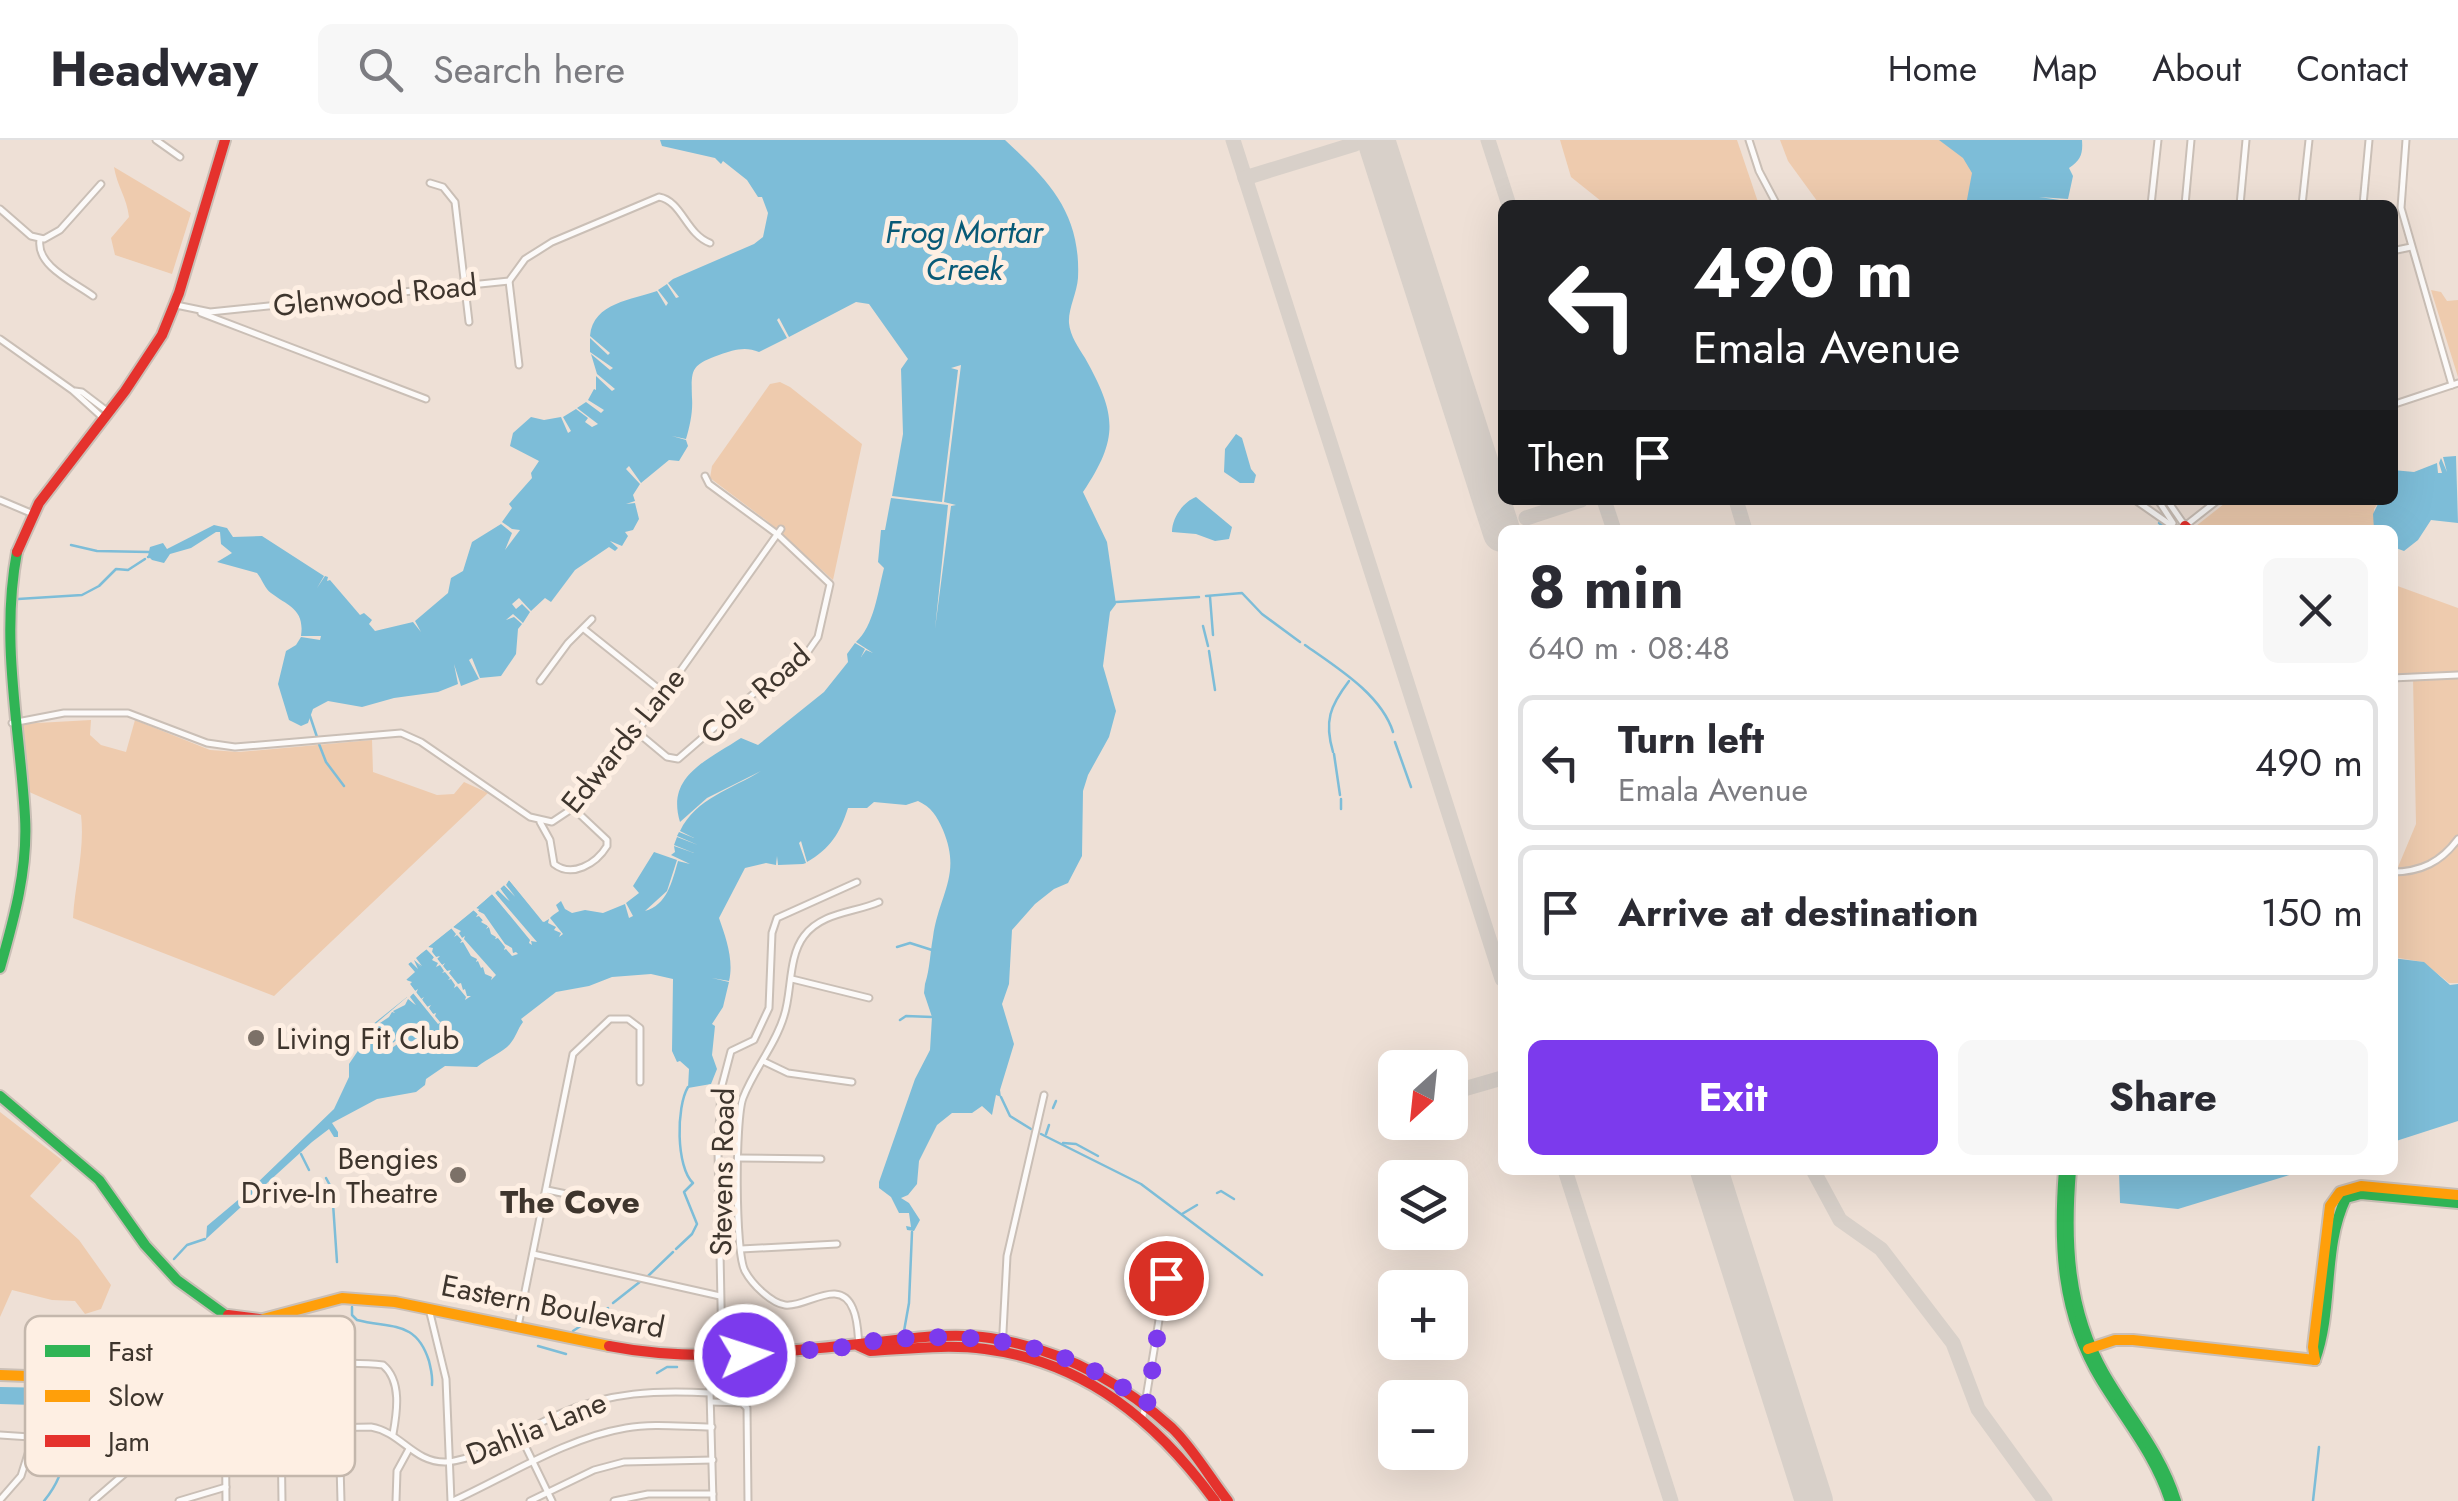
<!DOCTYPE html>
<html lang="en">
<head>
<meta charset="utf-8">
<style>
	:root { --surface:#fff; --page:#f7f7f7; --text:#2b2b33; --muted:#7c7c81; --line:#e1e1e2; --accent:#7c3aed }
	body { margin:0; font-family:Jost,sans-serif; background:var(--page); color:var(--text); height:100vh; display:flex; flex-direction:column; font-size:38px; white-space:nowrap }
	* { box-sizing:border-box; margin:0 }
	p { font-size:32px; color:var(--muted) }
	.icon { flex:none; width:55px; height:55px; fill:none; stroke:currentColor; stroke-width:2; stroke-linecap:round; stroke-linejoin:round }
	.map { position:relative; flex:1; overflow:hidden }
	.sheet { position:absolute; left:1498px; top:385px; width:900px; height:650px; display:flex; flex-direction:column; background:var(--surface); border-radius:15px; box-shadow:0 10px 40px #0002 }
	.sheet>* { flex:none }
	.top-card { position:absolute; left:1498px; top:60px; width:900px; height:305px; border-radius:15px; box-shadow:0 10px 40px #0002; background:#202124; color:#fff; overflow:hidden }
	.needle { width:65px; rotate:207deg }
	.buttons { position:absolute; left:1378px; top:910px; display:grid; gap:20px }
	.buttons a { display:grid; place-items:center; width:90px; height:90px; border-radius:15px; background:var(--surface); box-shadow:0 10px 40px #0002; font-size:50px }
	.pin { position:absolute; display:grid; place-items:center; width:85px; height:85px; color:#fff; margin:-42px; border:5px solid #fff; border-radius:50%; box-shadow:0 2px 10px #0007 }
	.me { position:absolute; width:110px; margin:-55px; rotate:86deg; stroke-linejoin:round; filter:drop-shadow(0 0 8px #0008) }
	.turn { display:flex; align-items:center; gap:35px; height:210px; padding:0 30px; font-size:45px }
	.turn .icon { width:130px; height:130px; stroke-width:2.5 }
	.turn b { display:block; font-size:70px; line-height:85px }
	.then { display:flex; align-items:center; height:95px; padding:0 30px; background:#0003; gap:20px; font-size:38px }
	.round { display:grid; place-items:center; flex:none; width:105px; height:105px; border-radius:15px; background:var(--page) }
	.overview { display:flex; align-items:center; justify-content:space-between; height:170px; padding:0 30px }
	h1 { font-size:60px; font-weight:700; line-height:75px }
	.action { display:flex; gap:20px; margin-top:auto; padding:20px 30px }
	.action a { flex:1; height:115px; border-radius:15px; background:var(--accent); color:#fff; font-size:40px; font-weight:700; line-height:115px; text-align:center }
	.action a+a { background:var(--page); color:var(--text) }
	ul { padding:0; list-style:none }
	li { display:flex; align-items:center; gap:30px; height:135px; margin:0 20px 15px; padding:0 10px; border:5px solid var(--line); border-radius:15px }
	li div { flex:1 }
	li b { display:block; font-size:38px }
	li em { font-style:normal }
	header { display:flex; align-items:center; gap:60px; box-sizing:border-box; height:140px; padding:0 50px; background:var(--surface); border-bottom:2px solid var(--line) }
	header strong { font-size:48px }
	nav { display:flex; gap:55px; margin-inline-start:auto; font-size:35px }
	.search { width:700px; height:90px; background:var(--page); display:flex; align-items:center; gap:25px; box-sizing:border-box; padding:0 35px; border-radius:15px; color:var(--muted); font-size:38px }
	.map>svg:first-child { display:block }
</style>
</head>
<body>
<header>
<strong>Headway</strong>
<div class="search"><svg class="icon" aria-label="search" viewBox="0 0 24 24"><circle cx="10" cy="10" r="6"/><path d="M15 15l6 6"/></svg>Search here</div>
<nav><a>Home</a><a>Map</a><a>About</a><a>Contact</a></nav>
</header>
<div class="map">
<svg width="2458" height="1361" viewBox="0 0 2458 1361">
	<rect width="100%" height="100%" fill="#eee0d6"/>
	<g fill="#eecbae">
		<path d="M1560 0H1737L1759 65H1606L1571 37Z"/>
		<path d="M1780 0H1946C1974 23 1976 30 1971 65H1820L1788 21Z"/>
		<path d="M114 27 191 73 172 134 115 115 111 98 129 77C127 58 117 46 114 27Z"/>
		<path d="M2431 150 2441 152 2447 161 2458 160V237Z"/>
		<path d="M780 242 790 247 862 304 833 440 767 381 710 338 712 326 770 244Z"/>
		<path d="M2229 360H2380L2374 369V390H2200L2196 386Z"/>
		<path d="M2392 444 2458 468V843H2449L2423 822 2393 817V739L2416 684 2413 538H2393Z"/>
		<path d="M91 580 90 595 101 605 126 612 135 580 210 610 239 612 372 600 373 632 437 655 454 654 464 642 488 653 274 856 73 778C75 744 85 709 81 675L27 651 19 584Z"/>
		<path d="M0 972 62 1020 30 1056 79 1100 111 1145 101 1169 85 1174 75 1161 52 1160 12 1150 0 1177Z"/>
	</g>
	<g fill="#7dbdd8">
		<path d="M660 0H1005C1049 41 1081 73 1078 138 1077 153 1068 169 1069 183 1070 196 1079 208 1085 218 1117 275 1119 298 1083 352L1107 402 1116 464 1110 472 1103 526 1116 571 1109 597 1088 635 1083 651 1082 716 1068 743 1054 749 1035 764 1012 790 1009 844 1002 864 1014 904 1000 950 1001 957 996 955 992 975 982 966 972 973H952L937 985 919 1021 917 1044 908 1055 901 1058 909 1063 920 1080 914 1091 907 1090 906 1086 911 1087 909 1073H899L891 1057 879 1048V1042L915 939 930 910 932 877 924 853 925 844C930 828 930 813 933 797 939 754 962 735 943 690 937 676 931 667 918 661L906 665 874 662 867 668H848C840 693 830 709 807 722L801 701 799 703 806 723 803 724 778 725 777 716 776 725 766 723 745 728 719 778C726 798 734 820 729 841L712 838 729 842 723 867 712 884 715 886 712 915 717 929 711 944 688 948 689 929 680 921 677 922 672 911 673 839 651 834 612 837 589 846 556 852 521 879 523 882C517 890 516 897 510 904 503 912 488 918 477 927L445 926 426 939 425 945 416 952 377 959 332 983 338 992V997H334L329 989 312 1002 206 1099 207 1086 244 1055 241 1044 247 1051 251 1049 334 969 349 937V924L372 890 370 886 389 908 372 885 407 857 415 865 409 857 414 853 440 883 406 839 414 832 408 824 414 819 421 827 415 818 427 809 468 858 428 807 452 788 493 838 453 787 474 770 513 815 476 768 492 754 532 800 495 753 498 750 509 761 500 748 504 745 515 757 505 744 509 740 543 782 559 771 556 765 561 761 565 769 572 773 585 770 603 773 625 764 629 778 633 776 626 763 639 753 633 746 654 712 677 720 667 751 645 771C667 765 672 742 678 721L690 724 671 715 675 712 674 706 694 713 674 705 677 697 698 705 677 696 679 692 694 698 680 691C696 658 732 649 761 631L707 658 680 682C666 636 706 621 741 598L758 605 824 552 848 522 847 514 855 503 865 509 861 517 866 510 873 513 856 502C874 486 878 451 884 428L878 422 881 390H885L891 358 948 365 935 489 951 366 956 365 944 362 961 225 951 228 958 230 942 362 892 356 903 294 901 229 908 219 869 164 856 162 789 197 779 178 777 180 787 198 759 212C745 206 733 210 719 215 691 225 691 229 692 258 693 271 690 286 686 299L672 296 686 300 688 306 679 321 669 320 641 343 629 326 626 329 640 344 633 355 635 361 626 364 635 363 639 379 633 390 625 392 628 396 622 406 610 401 618 408 615 411 609 407 575 430 551 462 545 458 531 471 519 458 512 464 516 469 522 464 530 472 523 483 513 474 506 480 514 477 522 484 518 489 516 514 501 536 480 538 472 518 469 520 479 539 461 546 454 524 458 544 438 552 394 558 362 567 328 561 313 569 308 583 301 586 289 580 278 544 286 511 296 505 301 497 320 500 321 496H301C305 469 288 466 271 453 265 449 262 439 257 433L217 422 232 413 221 404 220 392H216L191 408 170 414 164 423 152 420 148 416 150 407 163 403 167 409 214 385 227 388 233 397 262 396 324 436 317 448 325 436 328 437 327 441 330 440 360 475 364 473 372 480 369 484 375 491 413 482 421 492 415 481 448 453 451 438 463 431 472 402 501 384 512 393 505 410 520 390 512 389 502 382 512 368 509 364 532 338 531 333 539 321 510 306 513 293 531 277 544 280 561 277 568 293 571 291 563 277 576 269 588 278 585 282 592 287 598 284 577 268 586 262 601 273 604 270 588 260 594 249 596 250V236L612 251 615 249 597 234 591 214 610 230 613 228 590 212V198L608 215 610 213 590 196C593 162 633 160 657 151L666 166 668 163 658 150 667 144 676 158 679 157 668 143 673 139 754 104 763 97 768 73 762 57H758L747 40 723 21 721 24 715 18 662 6Z"/>
		<path d="M1939 0H2082C2083 14 2081 20 2069 28L2073 36 2068 59 2039 57 2067 61 2064 65H1966L1972 33 1963 18Z"/>
		<path d="M1236 294 1242 298 1251 329 1256 335 1254 343H1240L1224 332 1225 309Z"/>
		<path d="M2456 316 2458 383 2431 380 2418 400 2404 411 2393 407 2392 390H2374L2373 374 2380 360H2392L2393 330 2414 332 2437 323 2438 333H2442L2439 323 2441 318 2447 332 2443 317Z"/>
		<path d="M1196 357 1232 387 1229 399 1215 401 1196 394 1172 392C1172 378 1183 362 1196 357Z"/>
		<path d="M2392 818 2424 822 2450 845 2458 844V981L2393 1002Z"/>
		<path d="M2119 1030H2306L2178 1069 2120 1063Z"/>
		<path d="M182 1233C192 1237 193 1251 187 1260L159 1270 132 1285 100 1269 81 1266 74 1287 67 1288V1266L0 1264V1247L112 1249Z"/>
	</g>
	<path fill="#eee0d6" d="M510 737 543 779 558 769 550 778 563 794 559 797 561 793 554 790 556 787 548 783 549 779 544 782 509 740 506 745 515 756 504 745 500 749 510 761 498 750 495 753 537 802 531 801 532 805 529 803 530 800 492 754 476 768 479 769 478 771 484 774 505 804 512 808 513 813 516 812 518 814 512 816 506 809 504 810 505 807 498 798 495 799 496 797 491 794 489 787 486 789 488 786 481 782 483 780 479 776 476 777 478 774 473 770 453 787 461 791 459 793 462 798 465 796 464 799 496 835 491 840 492 837 485 834 483 827 481 828 478 821 476 822 477 819 471 816 463 802 460 803 462 800 457 795 454 797 456 794 451 788 428 807 433 808 432 812 436 817 440 816 437 819 442 825 445 823 443 826 447 831 451 830 449 833 458 844 461 843 463 850 465 849 467 856H471L465 860 466 857 457 846 454 848 455 845 451 839 448 840 450 838 445 832 442 833 444 831 440 825 436 827 438 823 432 820 434 817 426 809 416 818 422 826 414 820 418 829 411 822 408 824 415 832 406 840 412 842 410 844 415 851 418 849 416 853 421 859 424 857 422 860 427 867 431 865 429 868 433 874 436 873 435 876 440 882 443 881 438 884 413 853 410 857 416 865 408 859 405 865 393 871 395 873 392 872 389 877 374 887 389 906 420 881 423 885 392 908 388 909 373 892 370 895 380 913 368 895 373 891 369 885 373 886 413 852 403 839 410 832 404 824Z"/>
	<g fill="none" stroke-linecap="round" stroke-linejoin="round">
		<g stroke="#7dbdd8" stroke-width="2.5">
			<path d="M2159 383 2168 390"/>
			<path d="M71 405 97 411 149 412"/>
			<path d="M148 417H149"/>
			<path d="M1206 456 1242 453 1262 474 1300 502"/>
			<path d="M1210 457 1213 495"/>
			<path d="M18 459 82 455 99 446 116 429 128 430 145 419"/>
			<path d="M1116 462 1199 457"/>
			<path d="M1203 486 1208 506"/>
			<path d="M1305 505C1336 527 1381 554 1393 592"/>
			<path d="M1209 511 1215 550"/>
			<path d="M310 576 317 597"/>
			<path d="M1395 602 1411 647"/>
			<path d="M319 604 326 622 344 646"/>
			<path d="M1333 612C1324 581 1330 566 1349 541"/>
			<path d="M1334 614 1340 655"/>
			<path d="M1341 669V659"/>
			<path d="M897 807 910 803 932 810"/>
			<path d="M900 880 906 876 932 877"/>
			<path d="M1001 957 1010 976 1031 989"/>
			<path d="M1053 968 1056 961"/>
			<path d="M1041 994 1141 1044 1262 1135"/>
			<path d="M1046 994 1049 985"/>
			<path d="M1063 1003 1076 1004 1098 1016"/>
			<path d="M301 1014 309 1030"/>
			<path d="M326 1038 332 1049 337 1122"/>
			<path d="M1217 1053 1221 1051 1234 1059"/>
			<path d="M1182 1074 1197 1065"/>
			<path d="M676 1109 692 1094 697 1084 684 1052 693 1043C676 1027 676 967 688 947"/>
			<path d="M174 1119 187 1105 205 1099"/>
			<path d="M647 1137 673 1112"/>
			<path d="M613 1163 641 1141"/>
			<path d="M352 1167V1175L357 1180C392 1189 416 1180 429 1221 431 1230 433 1236 432 1245"/>
			<path d="M573 1191 608 1168"/>
			<path d="M904 1191 909 1163 912 1092"/>
			<path d="M538 1206 566 1214"/>
			<path d="M657 1233 667 1227H677"/>
			<path d="M44 1361C57 1345 66 1326 63 1306"/>
			<path d="M2313 1361 2319 1307"/>
		</g>
		<g stroke="#d8d0c9" stroke-width="15">
			<path d="M1233 0 1502 839"/>
			<path d="M1488 0 1509 65"/>
			<path d="M1245 38 1355 4"/>
			<path d="M1604 360 1614 390"/>
			<path d="M1736 360 1745 390"/>
			<path d="M1526 378 1581 360"/>
			<path d="M1450 953 1502 938"/>
			<path d="M1565 1030 1671 1361"/>
			<path d="M1813 1030 1840 1080 1881 1109 1953 1203 1978 1269 2045 1361"/>
		</g>
		<g stroke="#d8d0c9" stroke-width="38">
			<path d="M1376 0 1502 393"/>
			<path d="M1709 1030 1814 1361"/>
		</g>
		<defs>
			<g id="street">
				<path d="M156 0 180 17"/>
				<path d="M1749 0 1759 31 1777 65"/>
				<path d="M2406 0 2401 68 2452 245"/>
				<path d="M430 43 443 47 455 62 469 182"/>
				<path d="M2151 65 2158 0"/>
				<path d="M2185 65 2191 0"/>
				<path d="M2240 65 2246 0"/>
				<path d="M2302 65 2309 0"/>
				<path d="M2363 65 2369 0"/>
				<path d="M0 69 31 96 44 99 60 90 101 44"/>
				<path d="M40 100C36 126 74 142 93 156"/>
				<path d="M2392 111 2411 107"/>
				<path d="M509 141 519 225"/>
				<path d="M176 165 210 172 509 141 525 119 552 102 659 57C682 61 686 94 710 103"/>
				<path d="M201 173 426 259"/>
				<path d="M0 199 72 250 103 278"/>
				<path d="M75 251 82 252 107 271"/>
				<path d="M2392 265 2458 243"/>
				<path d="M0 360 33 374"/>
				<path d="M2135 360 2178 390"/>
				<path d="M2158 360 2173 383"/>
				<path d="M2167 360 2185 386"/>
				<path d="M2185 386 2218 360"/>
				<path d="M584 489 664 553"/>
				<path d="M2392 538 2458 535"/>
				<path d="M540 541 568 503 592 479"/>
				<path d="M12 583 64 573H128L207 603 235 607 401 593 421 602 530 677 552 682 573 668 637 592 781 389"/>
				<path d="M637 592 667 617 678 619 779 532 800 523 818 497 830 444 777 394 709 344 705 336"/>
				<path d="M540 682 550 700 554 724C572 738 596 724 607 706V700L573 668"/>
				<path d="M2392 732C2421 732 2441 722 2458 699"/>
				<path d="M792 839 869 858"/>
				<path d="M763 921 788 933 852 942"/>
				<path d="M738 1018 821 1019"/>
				<path d="M547 1050 639 1069"/>
				<path d="M741 1109 837 1104"/>
				<path d="M533 1114 720 1156"/>
				<path d="M429 1169 446 1239 451 1361"/>
				<path d="M518 1186 573 914 610 879H628L640 888V942"/>
				<path d="M859 1206C858 1194 858 1180 853 1169 840 1136 806 1168 785 1165 771 1163 752 1144 745 1131 735 1113 735 979 743 958 754 929 775 906 784 876 792 852 788 817 804 796 822 772 854 773 879 762"/>
				<path d="M1002 1211 1007 1116 1044 955"/>
				<path d="M722 1213 718 1011 721 949 731 911 754 900 769 868 772 793 777 778 857 742"/>
				<path d="M709 1216 713 1361"/>
				<path d="M712 1262 742 1263 747 1268 748 1361"/>
				<path d="M1143 1276 1166 1138"/>
				<path d="M339 1288 341 1361"/>
				<path d="M281 1290 282 1361"/>
				<path d="M519 1293 552 1361"/>
				<path d="M0 1295 91 1301 106 1311 123 1333"/>
				<path d="M0 1360 21 1336 33 1298"/>
				<path d="M93 1361 145 1316 191 1295 225 1290 371 1287C401 1292 414 1323 446 1322 480 1320 527 1288 559 1274 608 1252 658 1250 710 1253"/>
				<path d="M179 1361 226 1347"/>
				<path d="M226 1361 225 1260C241 1223 348 1220 383 1225 402 1241 397 1272 393 1294"/>
				<path d="M396 1361 397 1331 409 1309"/>
				<path d="M453 1361C508 1336 566 1298 626 1288 654 1283 684 1287 712 1287"/>
				<path d="M530 1361 594 1330 624 1322 713 1320"/>
				<path d="M614 1361 648 1354H713"/>
			</g>
			<g id="fast">
				<path d="M0 828C14 779 28 729 25 677 20 588 0 502 17 412"/>
				<path d="M0 956 99 1040 145 1105 177 1140 242 1187"/>
				<path d="M2064 1030C2058 1105 2061 1174 2101 1240 2126 1281 2155 1315 2170 1361"/>
				<path d="M2071 1030C2065 1101 2068 1170 2104 1233 2129 1277 2161 1312 2176 1361"/>
				<path d="M2315 1220C2334 1168 2322 1108 2346 1058L2361 1054 2458 1063"/>
			</g>
			<g id="slow">
				<path d="M2088 1209 2115 1200H2133L2315 1220"/>
				<path d="M2315 1220 2313 1207 2330 1066 2340 1052 2361 1046 2458 1055"/>
				<path d="M0 1235 81 1238 151 1227 263 1179 342 1158 395 1162 609 1206"/>
			</g>
			<g id="jam">
				<path d="M2185 386 2189 390"/>
				<path d="M17 412 39 363 125 251 162 195 179 153 225 0"/>
				<path d="M228 1175 259 1179"/>
				<path d="M609 1206C695 1223 782 1212 868 1203 908 1199 950 1192 990 1198 1061 1209 1120 1241 1172 1288 1193 1308 1210 1338 1228 1361"/>
				<path d="M859 1206 870 1211C908 1209 947 1204 985 1209 1086 1222 1157 1282 1215 1361"/>
			</g>
		</defs>
		<use href="#street" stroke="#cabfb6" stroke-width="9"/>
		<use href="#fast" stroke="#cabfb6" stroke-width="14"/>
		<use href="#slow" stroke="#cabfb6" stroke-width="14"/>
		<use href="#jam" stroke="#cabfb6" stroke-width="14"/>
		<use href="#street" stroke="#fcfaf9" stroke-width="5"/>
		<use href="#fast" stroke="#30b455" stroke-width="10"/>
		<use href="#slow" stroke="#ff9f0a" stroke-width="10"/>
		<use href="#jam" stroke="#e5322d" stroke-width="10"/>
	</g>
	<g fill="none" stroke-linecap="round" stroke-linejoin="round">
		<path stroke="#7c3aed" stroke-width="18" stroke-dasharray="0 32.4" d="M745 1215 859 1206C875 1198 894 1199 912 1198 999 1193 1079 1210 1147 1265L1166 1138"/>
	</g>
	<g fill="#7c7168" stroke="#feefe3" stroke-width="4">
		<circle cx="256" cy="898" r="10"/>
		<circle cx="458" cy="1035" r="10"/>
	</g>
	<g text-anchor="middle" dominant-baseline="central" stroke-width="10" stroke-linejoin="round" paint-order="stroke">
		<g font-size="30" fill="#3e352d" stroke="#feefe3">
			<text transform="translate(375 155) rotate(-6)">Glenwood Road</text>
			<text transform="translate(755 554) rotate(-41)">Cole Road</text>
			<text transform="translate(623 600) rotate(-51)">Edwards Lane</text>
			<text transform="translate(722 1032) rotate(-89)">Stevens Road</text>
			<text transform="translate(553 1166) rotate(11)">Eastern Boulevard</text>
			<text transform="translate(536 1288) rotate(-22)">Dahlia Lane</text>
		</g>
		<g font-size="30" fill="#3e352d" stroke="#feefe3" text-anchor="start">
			<text x="276" y="898">Living Fit Club</text>
			<text x="438" y="1018" text-anchor="end">Bengies<tspan x="438" dy="34">Drive-In Theatre</tspan></text>
		</g>
		<g font-size="32" font-style="italic" fill="#085a77" stroke="#feefe3">
			<text x="964" y="92">Frog Mortar<tspan x="964" dy="37">Creek</tspan></text>
		</g>
		<g font-size="32" font-weight="bold" fill="#3e352d" stroke="#feefe3">
			<text x="570" y="1062">The Cove</text>
		</g>
	</g>
	<rect x="25" y="1176" width="330" height="160" rx="15" fill="#feefe3" stroke="#c4b7ac" stroke-width="2.5"/>
	<rect x="45" y="1205" width="45" height="12" fill="#30b455"/>
	<rect x="45" y="1250" width="45" height="12" fill="#ff9f0a"/>
	<rect x="45" y="1295" width="45" height="12" fill="#e5322d"/>
	<g font-size="28" fill="#3e352d">
		<text x="108" y="1221">Fast</text>
		<text x="108" y="1266">Slow</text>
		<text x="108" y="1311">Jam</text>
	</g>
</svg>
<div class="buttons">
<a><svg class="needle" viewBox="-14 -14 28 28"><path d="M0-13l5 13h-10z" fill="#e53935"/><path d="M0 13l5-13h-10z" fill="#7c7c81"/></svg></a>
<a><svg class="icon" aria-label="layers" viewBox="0 0 24 24"><path d="M12 4l9 5-9 5-9-5zM3 14l9 5 9-5"/></svg></a>
<a>+</a>
<a>−</a>
</div>
<div class="pin" style="left:1166px;top:1138px;background:#d93025"><svg class="icon" aria-label="arrive" viewBox="0 0 24 24"><path d="M6 21V4h12l-3 4 3 4H6"/></svg></div>
<svg class="me" style="left:745px;top:1215px" viewBox="-20 -20 40 40"><circle r="17" fill="#7c3aed" stroke="#fff" stroke-width="3"/><path d="M0-11L8 9 0 5-8 9z" fill="#fff"/></svg>
<div class="top-card">
<div class="turn"><svg class="icon" aria-label="left" viewBox="0 0 24 24"><path d="M17 20v-9H6M10 6l-5 5 5 5"/></svg><div><b>490 m</b>Emala Avenue</div></div>
<div class="then">Then<svg class="icon" aria-label="arrive" viewBox="0 0 24 24"><path d="M6 21V4h12l-3 4 3 4H6"/></svg></div>
</div>
<section class="sheet">
<div class="overview"><div><h1>8 min</h1><p>640 m · 08:48</p></div><a class="round"><svg class="icon" aria-label="close" viewBox="0 0 24 24"><path d="M6 6l12 12M18 6L6 18"/></svg></a></div>
<ul>
<li><svg class="icon" aria-label="left" viewBox="0 0 24 24"><path d="M17 20v-9H6M10 6l-5 5 5 5"/></svg><div><b>Turn left</b><p>Emala Avenue</p></div><em>490 m</em></li>
<li><svg class="icon" aria-label="arrive" viewBox="0 0 24 24"><path d="M6 21V4h12l-3 4 3 4H6"/></svg><div><b>Arrive at destination</b></div><em>150 m</em></li>
</ul>
<div class="action"><a>Exit</a><a>Share</a></div>
</section>
</div>
</body>
</html>
